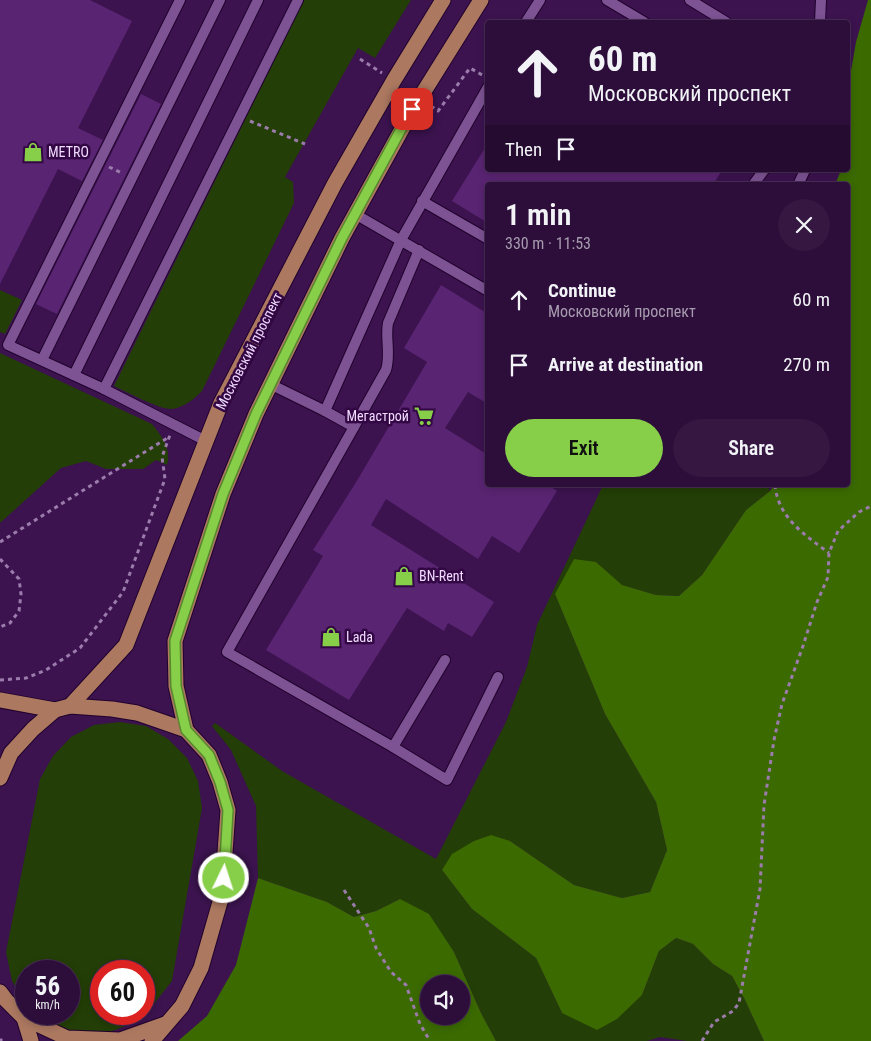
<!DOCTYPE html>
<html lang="en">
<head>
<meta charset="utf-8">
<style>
	:root { --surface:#2d0e3b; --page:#351742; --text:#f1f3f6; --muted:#a79caf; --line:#482e55; --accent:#88cf49 }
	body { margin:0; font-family:"Roboto Condensed",sans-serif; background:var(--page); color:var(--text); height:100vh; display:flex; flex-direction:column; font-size:19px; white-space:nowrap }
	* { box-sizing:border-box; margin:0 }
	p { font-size:16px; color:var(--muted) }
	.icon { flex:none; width:28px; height:28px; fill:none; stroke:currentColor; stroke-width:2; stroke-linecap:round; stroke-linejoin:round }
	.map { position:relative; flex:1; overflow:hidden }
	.details { position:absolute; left:485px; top:182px; width:365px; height:305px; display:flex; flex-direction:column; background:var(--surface); border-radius:5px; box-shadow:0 2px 8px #0003,0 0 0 1px var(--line) }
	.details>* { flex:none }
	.guide { position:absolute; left:485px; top:20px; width:365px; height:152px; border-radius:5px; box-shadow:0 2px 8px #0003,0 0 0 1px var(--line); background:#2d0e3b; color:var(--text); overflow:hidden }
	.fabs { position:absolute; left:420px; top:975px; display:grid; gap:10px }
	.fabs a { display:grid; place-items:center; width:50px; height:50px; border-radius:50%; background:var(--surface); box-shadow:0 2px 8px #0003,0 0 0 1px var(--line); font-size:25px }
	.speed { position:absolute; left:15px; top:960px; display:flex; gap:10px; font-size:25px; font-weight:700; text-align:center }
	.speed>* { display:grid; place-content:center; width:65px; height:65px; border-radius:50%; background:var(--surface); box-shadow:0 2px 8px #0003,0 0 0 1px var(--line); line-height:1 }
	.speed small { font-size:12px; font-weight:400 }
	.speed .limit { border:8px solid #d22; background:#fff; color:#111 }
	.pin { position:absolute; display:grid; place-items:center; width:42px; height:42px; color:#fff; margin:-21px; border-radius:10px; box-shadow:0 2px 8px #0006 }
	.me { position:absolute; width:55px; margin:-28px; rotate:4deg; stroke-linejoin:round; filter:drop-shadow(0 0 4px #0008) }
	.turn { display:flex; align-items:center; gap:18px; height:105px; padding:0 20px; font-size:22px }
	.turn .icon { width:65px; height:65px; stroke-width:2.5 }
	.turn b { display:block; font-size:35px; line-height:42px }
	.then { display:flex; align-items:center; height:48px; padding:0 20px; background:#0003; gap:10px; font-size:19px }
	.round { display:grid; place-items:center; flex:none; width:52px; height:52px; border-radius:26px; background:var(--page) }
	.head { display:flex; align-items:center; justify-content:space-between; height:85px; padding:0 20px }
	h1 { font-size:30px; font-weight:600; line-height:38px }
	.action { display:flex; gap:10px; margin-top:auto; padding:10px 20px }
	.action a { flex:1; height:58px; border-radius:30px; background:var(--accent); color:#111; font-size:20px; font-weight:600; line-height:58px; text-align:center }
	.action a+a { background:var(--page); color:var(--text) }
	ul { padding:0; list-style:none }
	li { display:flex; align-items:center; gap:15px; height:65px; padding:0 20px }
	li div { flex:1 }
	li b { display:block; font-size:19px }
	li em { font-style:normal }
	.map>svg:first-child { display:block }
</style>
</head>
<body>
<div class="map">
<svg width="871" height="1041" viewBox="0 0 871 1041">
	<rect width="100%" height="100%" fill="#3c134f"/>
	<g fill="#233e06">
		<path d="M304 0H411L375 58 358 48 285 177 293 182 294 203 202 391C194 399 185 407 172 409 160 410 127 392 114 386Z"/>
		<path d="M0 290 22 300 5 334 0 332Z"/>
		<path d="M0 353 152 424C162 436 172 450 167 465L156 460 143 469H106L86 461 61 468 0 523Z"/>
		<path d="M603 485H767L770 491 746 510 702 575 679 596 656 595 621 585 596 562 555 594 605 714 656 802 667 850 650 892 622 898 574 885 510 841 442 870 472 909 536 958 562 1013 642 995 659 951 676 938 693 944 713 964 732 976 745 1000 764 1041H687L660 1037 647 1041H496L481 1013 454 952 400 899 376 911 354 917 327 902 258 878 256 806 231 750 212 726 215 723 282 771 436 859 506 722 527 667 537 625Z"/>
		<path d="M120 722 146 726 168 739 187 758 198 781 202 808 172 981 153 1005 144 1014V971H101V1014H144C111 1041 69 1040 37 1014H69V971H26V1004L12 981 6 952 40 779 53 756 71 737 94 725Z"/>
	</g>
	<g fill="#3b6a00" fill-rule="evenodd">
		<path d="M868 0H871V1041H764L745 1000 732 976 713 964 693 944 676 938 659 951 642 995 617 1019 597 1030 562 1013 536 958 472 909 442 870 452 854 474 841 491 835 510 841 574 885 622 898 650 892 667 850 656 802 605 714 555 594 574 559 596 562 622 585 656 595 679 596 702 575 746 510 770 491 774 485H848V185H835L841 170H848V88L856 42Z"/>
		<path d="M258 878 327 902 354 917 376 911 400 899 429 914 454 952 481 1013 496 1041H178L207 1016 236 965ZM429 984H461V1016H429Z"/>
	</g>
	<g fill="#592472">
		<path d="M0 0H90L132 21 78 128 103 140 82 181 58 169 0 284Z"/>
		<path d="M141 94 161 104 57 314 36 304Z"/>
		<path d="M488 143V170H722L713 185H488V223L452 201Z"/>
		<path d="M441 285 488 314V404L468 392 445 428 488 455V485H548L557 491 519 553 492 536 478 559 386 499 371 525 494 602 472 637 448 623 444 631 407 608 349 700 266 650 323 556 313 550 355 484 427 362 404 348Z"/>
	</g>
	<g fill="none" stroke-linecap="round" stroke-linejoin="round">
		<defs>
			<g id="lane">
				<path d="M180 0 8 345 104 389 206 441"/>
				<path d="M607 0 644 22"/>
				<path d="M690 0 726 22"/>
				<path d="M526 22 540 0"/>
				<path d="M820 22 821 0"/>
				<path d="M753 185 764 170"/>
				<path d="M798 185 805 170"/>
				<path d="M422 201 488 239"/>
				<path d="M355 214 488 291"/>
				<path d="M419 250 388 323C385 338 391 354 386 370L354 427 325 411 401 240 488 87"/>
				<path d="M42 360 220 0"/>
				<path d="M74 375 258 0"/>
				<path d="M270 384 325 411"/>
				<path d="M104 389 298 0"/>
				<path d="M354 427 227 652 393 747 447 780 498 677"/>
				<path d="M393 747 445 660"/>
			</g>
			<g id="primary">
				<path d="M0 700 55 710"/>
				<path d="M70 706 126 645 221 403 335 183 394 80 443 0"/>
				<path d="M186 730 176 686 175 641 223 494 256 414 342 238 413 109 481 0"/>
				<path d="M0 778 11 753 33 729 55 710 70 706 112 709 137 713 186 730 209 755 220 782 228 810 222 895 201 968 182 1006 152 1041"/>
				<path d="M0 992 6 1000 24 1018 67 1038 120 1040 165 1024"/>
				<path d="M24 1018 31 1041"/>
			</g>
		</defs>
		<use href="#lane" stroke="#20022d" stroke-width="12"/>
		<use href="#primary" stroke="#20022d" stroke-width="17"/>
		<g stroke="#9b7cac" stroke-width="3" stroke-dasharray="4 4" stroke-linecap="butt">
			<path d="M360 59 382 73"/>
			<path d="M431 106 438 111 470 68 484 76"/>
			<path d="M250 121 305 144"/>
			<path d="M75 151 86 156 87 154"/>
			<path d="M109 167 122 173"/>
			<path d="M775 485C778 518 805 535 829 553"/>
			<path d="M0 542 169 437"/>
			<path d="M0 559 19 579 21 594 19 611 10 623 0 627"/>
			<path d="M0 680 26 678 46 670 80 648 123 592 165 479 162 457 170 435"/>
			<path d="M344 890 369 928 376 948 391 972 406 985 420 1024 430 1041"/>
			<path d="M0 1039 2 1041"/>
			<path d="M702 1041 714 1022 733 1011 739 1003 760 889 764 805 774 740 782 704 803 646 817 602 828 577 829 553 838 531 859 512 871 506"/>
		</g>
		<use href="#lane" stroke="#7d5393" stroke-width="10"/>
		<use href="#primary" stroke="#ac7860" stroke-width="15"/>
	</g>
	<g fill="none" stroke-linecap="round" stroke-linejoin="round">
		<defs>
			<path id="route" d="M224 878 228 810 220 782 209 755 186 730 176 686 175 641 223 494 256 414 342 238 412 109"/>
		</defs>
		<use href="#route" stroke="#58872f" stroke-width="12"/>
		<use href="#route" stroke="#88cf49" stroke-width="9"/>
	</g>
	<defs>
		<symbol id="shop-bare" viewBox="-9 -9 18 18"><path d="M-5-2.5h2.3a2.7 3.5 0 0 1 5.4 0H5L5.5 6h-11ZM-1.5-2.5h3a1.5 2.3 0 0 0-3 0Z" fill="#88cf49" stroke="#320744" stroke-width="2.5" paint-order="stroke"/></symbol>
		<symbol id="supermarket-bare" viewBox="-9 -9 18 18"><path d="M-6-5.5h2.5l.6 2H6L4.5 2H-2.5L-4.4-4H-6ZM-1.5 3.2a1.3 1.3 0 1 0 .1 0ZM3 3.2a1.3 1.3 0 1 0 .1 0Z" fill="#88cf49" stroke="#320744" stroke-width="2.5" paint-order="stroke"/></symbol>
	</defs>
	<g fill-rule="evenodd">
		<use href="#shop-bare" x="19" y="138" width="28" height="28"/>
		<use href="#supermarket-bare" x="410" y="402" width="28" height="28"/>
		<use href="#shop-bare" x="390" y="562" width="28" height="28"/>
		<use href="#shop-bare" x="317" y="623" width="28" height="28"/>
	</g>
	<g text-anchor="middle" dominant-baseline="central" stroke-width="5" stroke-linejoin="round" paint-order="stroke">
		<g font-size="14" fill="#f1dbff" stroke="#320744" text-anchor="start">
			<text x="48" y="152">METRO</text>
			<text x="409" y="416" text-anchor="end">Мегастрой</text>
			<text x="419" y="576">BN-Rent</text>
			<text x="346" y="637">Lada</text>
		</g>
		<g font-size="14" fill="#f1dbff" stroke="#320744">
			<text transform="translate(249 351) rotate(-63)">Московский проспект</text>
		</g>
	</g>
</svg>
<div class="fabs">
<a><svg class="icon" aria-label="sound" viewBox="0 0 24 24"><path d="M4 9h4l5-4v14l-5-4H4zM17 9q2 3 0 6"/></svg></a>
</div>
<div class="speed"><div>56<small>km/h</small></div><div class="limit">60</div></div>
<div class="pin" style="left:412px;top:109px;background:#d93025"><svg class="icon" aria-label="arrive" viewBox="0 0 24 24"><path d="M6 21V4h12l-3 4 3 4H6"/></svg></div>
<svg class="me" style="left:224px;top:878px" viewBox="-20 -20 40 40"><circle r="17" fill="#88cf49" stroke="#fff" stroke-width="3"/><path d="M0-11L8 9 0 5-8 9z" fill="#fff"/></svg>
<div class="guide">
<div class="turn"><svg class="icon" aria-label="ahead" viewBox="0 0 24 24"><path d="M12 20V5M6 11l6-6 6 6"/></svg><div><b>60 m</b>Московский проспект</div></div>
<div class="then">Then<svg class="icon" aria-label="arrive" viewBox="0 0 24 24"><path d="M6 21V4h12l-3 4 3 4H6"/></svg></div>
</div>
<section class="details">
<div class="head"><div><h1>1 min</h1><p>330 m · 11:53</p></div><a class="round"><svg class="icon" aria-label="close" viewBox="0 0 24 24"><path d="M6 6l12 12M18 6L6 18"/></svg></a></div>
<ul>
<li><svg class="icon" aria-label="ahead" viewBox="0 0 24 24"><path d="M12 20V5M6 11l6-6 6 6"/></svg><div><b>Continue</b><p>Московский проспект</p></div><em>60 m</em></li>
<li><svg class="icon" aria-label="arrive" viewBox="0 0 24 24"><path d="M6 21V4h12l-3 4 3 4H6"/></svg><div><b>Arrive at destination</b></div><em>270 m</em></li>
</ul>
<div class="action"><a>Exit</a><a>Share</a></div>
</section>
</div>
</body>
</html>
